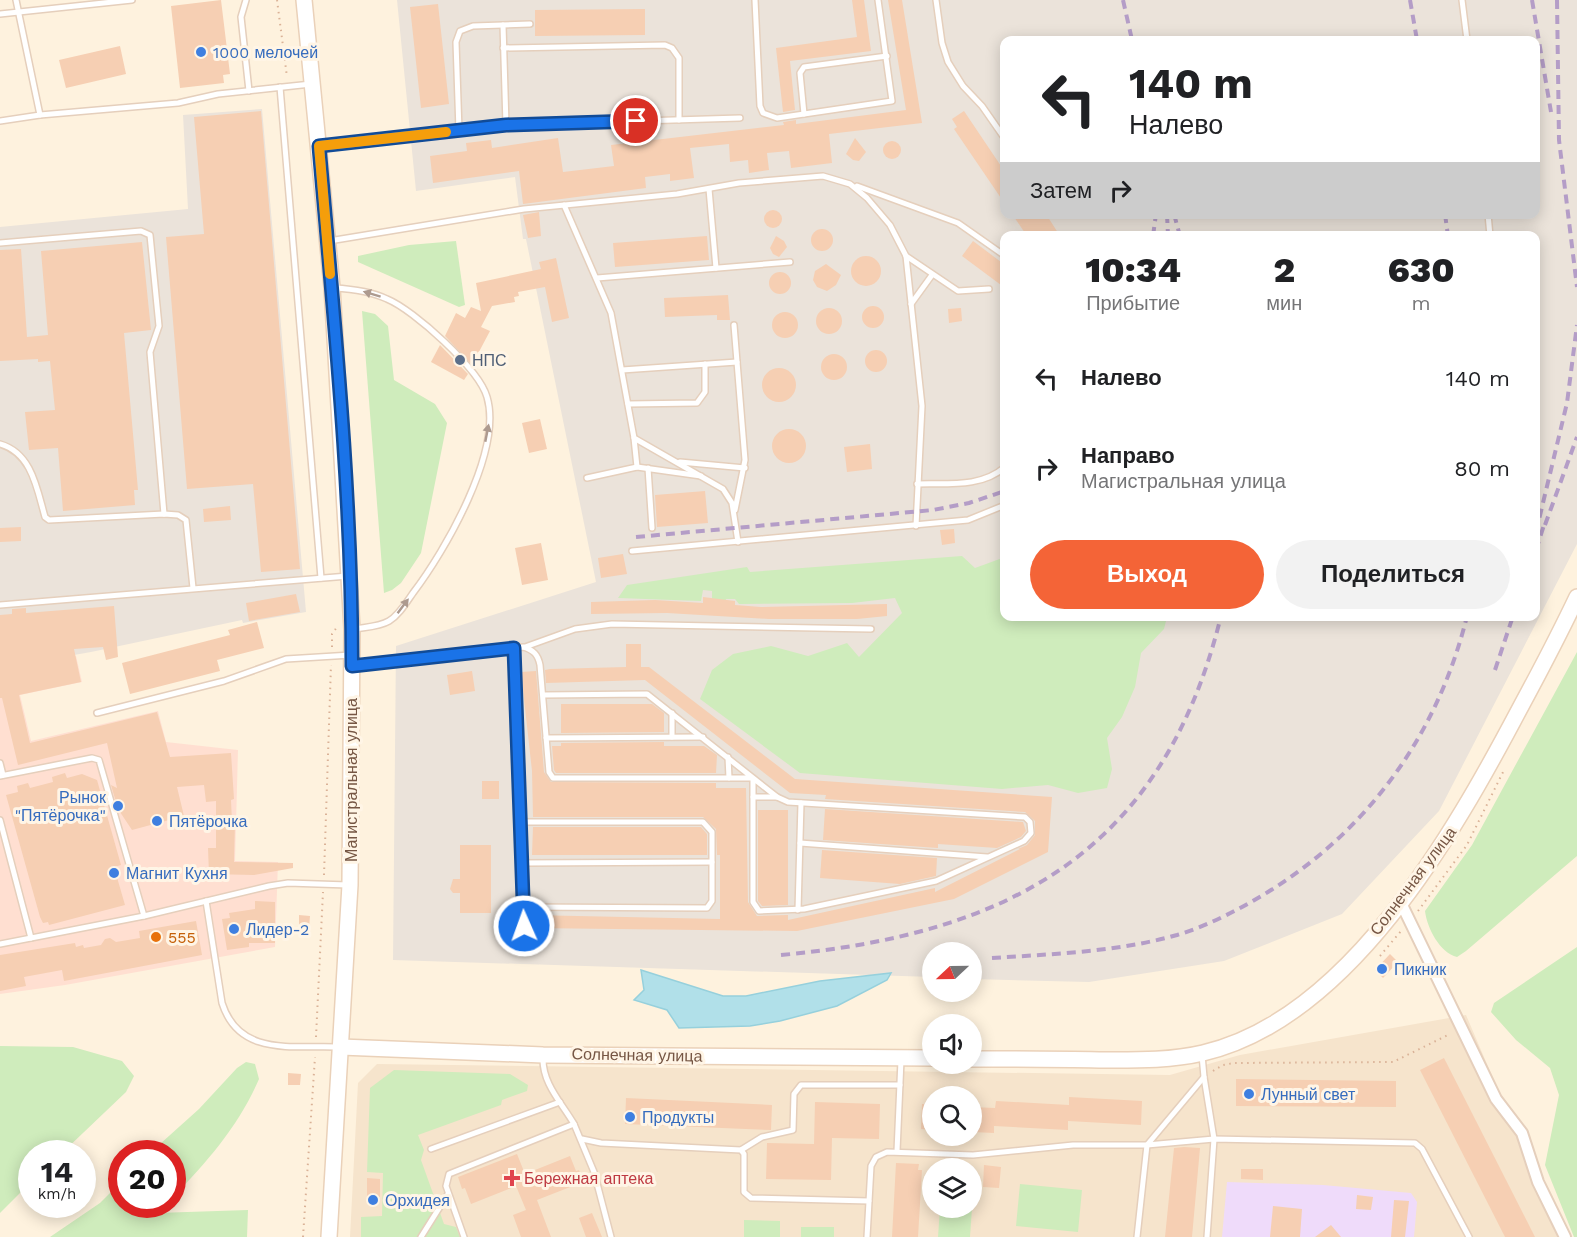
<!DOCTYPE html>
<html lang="ru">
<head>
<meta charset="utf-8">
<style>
	:root { --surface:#fff; --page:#f2f2f2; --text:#202124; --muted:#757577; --accent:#f46437 }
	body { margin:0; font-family:"Work Sans",sans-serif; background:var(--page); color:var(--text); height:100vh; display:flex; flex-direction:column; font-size:22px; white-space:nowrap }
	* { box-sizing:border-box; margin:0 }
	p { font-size:20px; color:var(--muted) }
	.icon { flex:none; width:33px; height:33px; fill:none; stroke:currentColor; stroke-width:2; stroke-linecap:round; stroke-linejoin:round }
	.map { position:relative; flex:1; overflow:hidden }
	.panel { position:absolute; left:1000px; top:231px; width:540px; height:390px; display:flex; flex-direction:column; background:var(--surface); border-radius:12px; box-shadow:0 3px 15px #0003 }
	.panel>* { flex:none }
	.banner { position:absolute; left:1000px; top:36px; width:540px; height:183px; border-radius:12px; box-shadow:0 3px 15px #0003; background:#fff; color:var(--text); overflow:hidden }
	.needle { width:39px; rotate:248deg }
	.controls { position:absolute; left:922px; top:942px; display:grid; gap:12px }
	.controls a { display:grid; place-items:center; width:60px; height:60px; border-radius:50%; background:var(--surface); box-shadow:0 3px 15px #0003; font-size:30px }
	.speed { position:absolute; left:18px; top:1140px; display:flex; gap:12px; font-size:30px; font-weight:700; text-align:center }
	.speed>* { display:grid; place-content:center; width:78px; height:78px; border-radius:50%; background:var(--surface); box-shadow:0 3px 15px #0003; line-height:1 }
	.speed small { font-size:15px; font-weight:400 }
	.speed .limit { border:9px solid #d22; background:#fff; color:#111 }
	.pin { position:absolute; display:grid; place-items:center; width:51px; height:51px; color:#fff; margin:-26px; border:3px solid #fff; border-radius:50%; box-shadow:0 2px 6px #0007 }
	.me { position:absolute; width:66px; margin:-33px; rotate:358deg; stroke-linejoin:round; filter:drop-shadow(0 0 4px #0008) }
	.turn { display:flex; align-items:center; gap:21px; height:126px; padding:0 30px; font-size:27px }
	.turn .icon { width:78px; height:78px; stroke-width:2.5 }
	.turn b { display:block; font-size:42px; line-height:51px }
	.then { display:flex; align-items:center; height:57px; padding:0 30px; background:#0003; gap:12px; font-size:22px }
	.eta { display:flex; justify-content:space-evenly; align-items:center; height:102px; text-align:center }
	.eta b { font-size:36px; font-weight:800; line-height:42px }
	.primary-button { display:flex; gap:12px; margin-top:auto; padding:12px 30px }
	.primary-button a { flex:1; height:69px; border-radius:36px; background:var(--accent); color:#fff; font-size:24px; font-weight:800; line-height:69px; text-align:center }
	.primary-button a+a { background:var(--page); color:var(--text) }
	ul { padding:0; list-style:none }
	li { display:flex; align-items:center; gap:18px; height:90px; padding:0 30px }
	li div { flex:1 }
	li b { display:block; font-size:22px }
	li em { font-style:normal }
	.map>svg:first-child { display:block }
</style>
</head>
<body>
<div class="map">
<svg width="1577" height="1237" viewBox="0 0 1577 1237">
	<rect width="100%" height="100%" fill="#fef2de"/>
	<path fill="#f6e4cc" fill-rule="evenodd" d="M1466 1015 1561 1237H350L358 1083 377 1064 1170 1075 1240 1055ZM933 1096H972V1136H933ZM933 1168H972V1208H933Z"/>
	<path fill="#ffdfd1" d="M76 656 82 682 20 695 31 741 158 711 166 742 238 750 235 861 278 862 275 947 65 985 0 994V669Z"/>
	<g fill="#ebe3da" fill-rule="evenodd">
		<path d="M397 0H1577V544L1439 811 1342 914 1224 961 1089 982 972 979V952H933V977L393 960 396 646 596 582 526 239H523L515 177 416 191ZM1005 40H1536V214H1005ZM1005 236H1536V616H1005Z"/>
		<path d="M262 109 306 612 243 623 242 620 91 652 0 668V227L188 209 183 115Z"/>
	</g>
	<path fill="#efdbfa" d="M1227 1182 1323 1185 1411 1193 1417 1202 1414 1237H1222Z"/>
	<g fill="#cfecbc">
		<path d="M456 241 465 305 459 307 358 262V256L409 245Z"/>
		<path d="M362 311 375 314 388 326 394 380 435 404 447 423 421 553 401 583 392 590 384 593Z"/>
		<path d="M962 556 975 568 1005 557V616L1167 617 1164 629 1141 653 1135 687 1122 717 1107 738 1112 769 1107 788 1078 793 1048 785 1002 789 800 773 700 699 712 670 733 654 771 646 808 656 847 643 859 657 902 613 895 598 852 603 739 604 735 599H726L725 603 712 601V591L703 590 701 601 618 598 627 585 747 567 750 572Z"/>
		<path d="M1577 652V856L1466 951 1457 957C1440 953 1427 928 1425 911L1472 845Z"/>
		<path d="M1577 947V1237H1574L1545 1165 1559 1095 1550 1068 1516 1040 1491 1012 1494 1003Z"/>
		<path d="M0 1046 73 1047 122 1061 134 1076 126 1092 62 1153 32 1154 31 1182 0 1213Z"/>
		<path d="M246 1062 255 1064 259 1079C239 1125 208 1161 173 1197L172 1154 150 1153 199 1109 237 1068Z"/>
		<path d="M394 1070 510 1074 528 1085 527 1091 502 1100 501 1105 418 1135 424 1150 421 1160 444 1224 456 1227 460 1237H361V1217L382 1216 383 1173 367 1172 370 1088Z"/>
		<path d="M121 1182 122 1204 165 1205 157 1213 248 1210 247 1237H50L100 1203Z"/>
		<path d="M1020 1184 1082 1190 1078 1232 1016 1226Z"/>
		<path d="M940 1208H972L970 1237H938Z"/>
		<path d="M744 1220 780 1221V1237H744Z"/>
		<rect x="801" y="1227" width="33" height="10"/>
	</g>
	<path fill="#b1e0e9" stroke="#96d0dc" stroke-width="1.5" d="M641 970 723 996H746L820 981 891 973 887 980 837 1006 780 1021 750 1026 679 1028 667 1010 634 1000 644 990Z"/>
	<g fill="#f6cfb3">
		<path d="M221 0 230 74 223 75 224 83 180 88 171 6Z"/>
		<path d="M852 0H864L871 51 790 61 795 110 783 112 776 48 857 37Z"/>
		<path d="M888 0H902L922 123 829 134 832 163 791 168 789 151 767 153 769 170 749 173 748 160 730 162 729 144 690 148 694 178 670 181V174L645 177 646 188 523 204 519 171 433 183 430 156 467 151 466 143 491 140 492 148 558 138 563 172 614 166 611 145 784 125 783 122 796 120V124L906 110Z"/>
		<path d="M438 4 449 104 421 108 410 7Z"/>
		<path d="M645 9V35L535 36V10Z"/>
		<path d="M120 46 126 74 66 88 59 60Z"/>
		<path d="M261 111 300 569 261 572 253 484 187 489 166 237 204 234 194 117Z"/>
		<path d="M964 111 1005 172V204L954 129 957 127 952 119Z"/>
		<path d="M855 138 866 152 859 161 853 160 846 154Z"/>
		<circle cx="892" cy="150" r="9"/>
		<circle cx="773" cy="219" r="9"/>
		<path d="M539 212 541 236 528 238 523 215Z"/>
		<path d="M1012 214H1046L1060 236H1027Z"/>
		<circle cx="822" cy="240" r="11"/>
		<path d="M707 236 709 260 615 267 613 243Z"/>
		<path d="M776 236 784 241 787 247 779 257 773 254 770 248Z"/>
		<path d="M973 241 1005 265V288L962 256Z"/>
		<path d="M142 242 151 330 124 333 138 490H134L135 505 63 511 58 448 29 450 25 412 55 410 50 361 38 362V359L0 361V250L21 249 27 337 48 335 41 251Z"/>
		<circle cx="866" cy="271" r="15"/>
		<path d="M556 258 569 318 552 322 545 287 518 292 519 296 514 297 515 302 492 306 481 327 490 331 472 365 445 336 456 313 465 318 471 307 481 311 476 283 541 269 539 262Z"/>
		<path d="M826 264 841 275 836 285 827 291 817 287 813 280 815 271Z"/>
		<circle cx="780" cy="283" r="11"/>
		<path d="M728 295 730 320H717V315L665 317 664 298Z"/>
		<circle cx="873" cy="317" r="11"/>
		<path d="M961 308 962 321 949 323 948 309Z"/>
		<circle cx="829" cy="321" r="13"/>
		<circle cx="785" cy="325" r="13"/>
		<path d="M440 345 468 374 464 380 431 362Z"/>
		<circle cx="876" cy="361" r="11"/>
		<circle cx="834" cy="367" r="13"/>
		<circle cx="779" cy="385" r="17"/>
		<path d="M540 419 547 449 529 453 522 423Z"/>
		<circle cx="789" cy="446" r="17"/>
		<path d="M870 444 872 469 847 472 844 447Z"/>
		<path d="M705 491 708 523 657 527 655 495Z"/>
		<path d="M230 506 231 520 204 522 203 509Z"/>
		<path d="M21 527V541L0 542V528Z"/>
		<path d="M954 529 955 543 942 545 940 530Z"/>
		<path d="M541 543 548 580 522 585 515 548Z"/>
		<path d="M623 554 627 574 601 578 598 558Z"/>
		<path d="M296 594 300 612 249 621 246 603Z"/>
		<path d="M703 597 735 601V605L761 607 887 604V616L857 619H769L667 613 591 614V602L655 600 703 603Z"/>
		<path d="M114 606 118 657 106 660 103 647 74 649 81 682 19 695 30 743 157 712 170 757 231 753 234 799 231 800 232 822H235L234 862 293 863V868L254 875 209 874 208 848H216V801L206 802 204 785 177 787 184 816 132 830 118 809 111 785 117 788 107 743 18 765 2 698H0V615L12 614V609L26 608V613Z"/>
		<path d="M257 622 264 648 217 660 220 671 130 694 122 663 230 635 228 630Z"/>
		<path d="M626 644H641V667H649L795 779 1052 797 1048 852 954 899 797 931 530 928V915L720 919V855H717L716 829 703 817H533L532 771 521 672 536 671 544 772 551 782 716 783V788H746L748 902 757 916 788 915V920L935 888V892L1020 849H1018L1027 845 1035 835V821L1025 812 825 799 826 795 790 793 645 680 546 683 545 670 550 669 626 667Z"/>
		<path d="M472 671 475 691 450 695 447 675Z"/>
		<path d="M561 704H652L664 713V732L561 733Z"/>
		<path d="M664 742V746H704L717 755 716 773H556L554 770 552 746H561V743Z"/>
		<path d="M65 773 67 778 82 774 97 780 121 865 114 867 125 905 49 925 48 922 43 923 40 917 6 795 18 792 17 786 28 783 30 788 53 782 52 777Z"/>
		<rect x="482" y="781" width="17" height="18"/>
		<path d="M825 809 1023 822 1026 831 1021 837 997 848 938 844V848L823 840Z"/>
		<path d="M758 810H788V905L762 906 758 901Z"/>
		<path d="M533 827H701L707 834V855H532Z"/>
		<path d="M460 845H491V913H460V893H453L450 889 453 879H460Z"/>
		<path d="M822 850 937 858 936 876 900 884 820 878Z"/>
		<path d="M255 901 275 902V943H249V947L227 950 222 919 230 918 229 913 255 909Z"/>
		<path d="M299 915 310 916 309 928H299Z"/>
		<path d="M196 921 202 955 64 981 62 970 24 977 26 986 0 991V955L75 943 76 947 83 945 84 948 101 945 105 939 110 938 116 942 140 938 139 931Z"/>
		<path d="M1390 954 1398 962 1383 978 1375 970Z"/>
		<path d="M1444 1058 1535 1237H1505L1420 1070Z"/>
		<path d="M288 1073 301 1074 300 1085H288Z"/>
		<path d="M1236 1079 1396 1081V1107L1236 1106Z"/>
		<path d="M1069 1097 1142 1101 1141 1125 1068 1121V1130L994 1126V1133L972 1132V1107L995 1108 996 1101 1069 1105Z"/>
		<path d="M626 1098 772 1105 771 1130 625 1124Z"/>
		<path d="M815 1102 880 1104 879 1139 832 1138 831 1180 766 1179 767 1143 814 1144Z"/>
		<path d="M922 1104H933V1130L921 1129Z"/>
		<path d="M1184 1147 1200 1148 1192 1237H1165L1174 1148Z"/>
		<path d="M517 1154 525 1174 570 1156 576 1171 579 1170 583 1182 537 1200 551 1237H521L513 1215 526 1210 516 1186 471 1204 465 1188 462 1189 458 1177Z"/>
		<path d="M896 1163 919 1164 918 1170H922L918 1237H892Z"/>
		<path d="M984 1165 1001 1167 999 1188 983 1187Z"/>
		<path d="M1241 1169H1263V1180L1241 1179Z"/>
		<path d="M367 1178 380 1179V1197H367Z"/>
		<path d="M1357 1195 1373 1197 1371 1210 1356 1209Z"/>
		<path d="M1394 1200 1409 1201 1405 1237H1391Z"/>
		<path d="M1273 1206 1302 1209 1300 1237H1270Z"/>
		<path d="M592 1213 602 1237H586L579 1218Z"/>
		<path d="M1331 1225 1341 1237H1315Z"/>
	</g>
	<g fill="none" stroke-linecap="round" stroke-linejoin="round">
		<defs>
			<g id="lane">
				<path d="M16 0 40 115"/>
				<path d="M246 0 241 17 249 91"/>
				<path d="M755 0 760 106 763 113 777 118 892 101 878 0"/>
				<path d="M936 0 942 43 948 62 963 86 982 106 1005 139"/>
				<path d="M1462 0 1467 40"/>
				<path d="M0 14 132 0"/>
				<path d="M503 25 506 125"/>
				<path d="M503 48 665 45 672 48 679 58V120"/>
				<path d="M280 87 321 578"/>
				<path d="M804 114 800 73 804 67 887 56"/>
				<path d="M0 121 40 115 178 103 218 94 311 84"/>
				<path d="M459 131 456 42 460 31 473 26 530 24"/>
				<path d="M320 146 506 125 740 118"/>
				<path d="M857 186 958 223 1005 256"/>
				<path d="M709 189 716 268"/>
				<path d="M564 205 611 313 634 438 723 489 732 503 738 542"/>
				<path d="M1488 214 1490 236"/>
				<path d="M329 241 524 209 677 194 739 183 823 176 850 184 867 198 890 225 906 256 922 406 916 526"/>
				<path d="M0 243 141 231 150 235 159 326 150 352 164 514"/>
				<path d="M906 256 958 291 989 289"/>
				<path d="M597 278 790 262"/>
				<path d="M334 288C352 289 370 291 387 299 414 310 479 369 487 397 503 451 445 551 413 593 406 603 399 615 389 621 379 627 365 627 354 629"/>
				<path d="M911 304 932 275"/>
				<path d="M734 325 745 460 735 510"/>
				<path d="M622 370 737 362"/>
				<path d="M628 404 697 403 705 392V364"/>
				<path d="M0 444C32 453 37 489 45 517L49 520 164 514 178 515 186 520 193 588"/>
				<path d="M680 462 745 468"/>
				<path d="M637 467 701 476"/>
				<path d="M648 468 652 528"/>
				<path d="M587 478 637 467 634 438"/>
				<path d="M917 484C947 483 981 488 1005 467"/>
				<path d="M632 551 968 520 1005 505"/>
				<path d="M0 605 348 576"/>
				<path d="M525 647 575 629 612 624 871 629"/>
				<path d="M514 648 524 926"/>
				<path d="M353 666 523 647C534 650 538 655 540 665L549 772 553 778H753V902L759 911 804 909 936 881 1024 841 1031 833 1030 822 1025 817 788 802 777 797 647 694 543 695"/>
				<path d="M97 713 224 681 286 659 351 655"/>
				<path d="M672 737V713"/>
				<path d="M546 738 703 737"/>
				<path d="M728 757 729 778"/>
				<path d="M0 763 3 775"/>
				<path d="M0 776 92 758 99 760 144 916"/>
				<path d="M753 797H777"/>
				<path d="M0 820 31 938"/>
				<path d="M520 822H703L712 832V901L707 908 523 907"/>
				<path d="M800 843 987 857"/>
				<path d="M522 863 712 862"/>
				<path d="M206 901 222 1003C239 1057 293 1045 339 1047"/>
				<path d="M798 910 801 803"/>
				<path d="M0 944 144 916 269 886 288 883 348 885"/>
				<path d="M1204 1077 1214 1139 1207 1237"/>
				<path d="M574 1124 594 1172 611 1237"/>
				<path d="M582 1139 601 1143 741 1150 744 1154V1192L751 1198 869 1201"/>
				<path d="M431 1149 560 1102"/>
				<path d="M741 1150 762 1137 793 1130 794 1094 801 1085H900"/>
				<path d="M897 1151 901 1060"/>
				<path d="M421 1237 448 1194"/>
				<path d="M464 1237 446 1186 449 1174 574 1124C561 1102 542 1083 543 1057"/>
				<path d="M867 1237 871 1166 876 1157 887 1152 973 1155 1073 1145H1147L1214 1139 1415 1143 1422 1149 1469 1237"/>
				<path d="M1137 1237 1147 1145 1204 1077 1202 1055"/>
			</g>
			<path id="street" d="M1401 903 1496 1099 1522 1133 1538 1182 1565 1237"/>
			<g id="secondary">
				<path d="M304 0 332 287 352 629 350 885 329 1237"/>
				<path d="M341 1047 543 1055 933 1058"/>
				<path d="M972 1059C1014 1059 1057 1059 1099 1060 1133 1060 1169 1061 1203 1053 1349 1019 1454 833 1519 710 1539 673 1559 635 1577 597"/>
			</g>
		</defs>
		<use href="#lane" stroke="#e5cfbc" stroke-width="8"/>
		<use href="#street" stroke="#e5cfbc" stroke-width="14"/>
		<use href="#secondary" stroke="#ead1b9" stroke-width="18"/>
		<g stroke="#dab297" stroke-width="2" stroke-dasharray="1.5 4.5" stroke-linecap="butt">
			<path d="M277 0 287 77"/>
			<path d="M332 647V634L337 627"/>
			<path d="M324 875 331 665"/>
			<path d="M1418 911 1467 845 1505 768"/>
			<path d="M1380 956 1401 931"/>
			<path d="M316 1037 323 892"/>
			<path d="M1213 1071 1223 1065 1234 1063 1393 1062 1450 1034"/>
			<path d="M303 1237 315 1057"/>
		</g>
		<use href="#lane" stroke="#fff" stroke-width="5"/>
		<use href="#street" stroke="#fff" stroke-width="10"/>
		<use href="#secondary" stroke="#fff" stroke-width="15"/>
		<g stroke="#b49dc7" stroke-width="4" stroke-dasharray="9 6" stroke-linecap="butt">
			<path d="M1123 0 1132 40"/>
			<path d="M1410 0 1417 40"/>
			<path d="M1532 0 1551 112"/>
			<path d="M1557 0 1559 140 1577 287"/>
			<path d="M1167 214 1168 236"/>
			<path d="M1174 214 1180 236"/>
			<path d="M1445 214 1448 236"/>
			<path d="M1153 236 1156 214"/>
			<path d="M1545 525 1577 437"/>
			<path d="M1536 532 1567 403 1577 325"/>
			<path d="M636 537 933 510 969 503 1005 491"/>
			<path d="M1536 550 1544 525"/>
			<path d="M1495 670 1513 616"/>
			<path d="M781 955C1010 934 1163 852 1221 616"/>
			<path d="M992 958C1053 954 1117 952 1177 935 1207 926 1236 911 1263 895 1368 832 1438 734 1467 616"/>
		</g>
	</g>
	<defs><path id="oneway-solid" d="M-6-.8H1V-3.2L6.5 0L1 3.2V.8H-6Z" transform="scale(1.5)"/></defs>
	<g fill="#ad9a8f">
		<use href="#oneway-solid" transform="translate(372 294) rotate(-163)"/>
		<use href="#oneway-solid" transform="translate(487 433) rotate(-79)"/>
		<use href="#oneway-solid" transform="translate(403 606) rotate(-53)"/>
	</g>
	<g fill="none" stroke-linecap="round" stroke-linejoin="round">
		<defs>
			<path id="route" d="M524 926 514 648 352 666C352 493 334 319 319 146L506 125 636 121"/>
		</defs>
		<use href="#route" stroke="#114b97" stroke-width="15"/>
		<use href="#route" stroke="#1a73e8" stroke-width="10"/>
		<path stroke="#f59e0b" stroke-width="10" d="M330 274 319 146 446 132"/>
	</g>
	<g fill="#3f7fe0" stroke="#fff5e6" stroke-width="2">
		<circle cx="201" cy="52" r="6"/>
		<circle cx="118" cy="806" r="6"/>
		<circle cx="157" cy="821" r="6"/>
		<circle cx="114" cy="873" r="6"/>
		<circle cx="234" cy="929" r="6"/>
		<circle cx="1382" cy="969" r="6"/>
		<circle cx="1249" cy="1094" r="6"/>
		<circle cx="630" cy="1117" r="6"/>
		<circle cx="373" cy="1200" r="6"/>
	</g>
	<circle fill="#5c6f8a" stroke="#fff5e6" stroke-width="2" cx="460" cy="360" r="6"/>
	<circle fill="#e8710a" stroke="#fff5e6" stroke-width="2" cx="156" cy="937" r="6"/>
	<path fill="#e0444e" stroke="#fff5e6" stroke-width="2" d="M509 1169h6v6h6v6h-6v6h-6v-6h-6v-6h6z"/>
	<g text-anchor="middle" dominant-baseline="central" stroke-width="6" stroke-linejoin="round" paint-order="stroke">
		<g font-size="16" fill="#366cbe" stroke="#fff5e6" text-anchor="start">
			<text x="213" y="52">1000 мелочей</text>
			<text x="106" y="797" text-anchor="end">Рынок<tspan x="106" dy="18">"Пятёрочка"</tspan></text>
			<text x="169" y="821">Пятёрочка</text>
			<text x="126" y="873">Магнит Кухня</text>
			<text x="246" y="929">Лидер-2</text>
			<text x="1394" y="969">Пикник</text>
			<text x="1261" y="1094">Лунный свет</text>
			<text x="642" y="1117">Продукты</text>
			<text x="385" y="1200">Орхидея</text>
		</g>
		<g font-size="16" fill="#4e5e75" stroke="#fff5e6" text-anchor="start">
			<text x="472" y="360">НПС</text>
		</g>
		<g font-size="16" fill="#765644" stroke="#fff5e6">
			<text transform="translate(351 780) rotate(-90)">Магистральная улица</text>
			<text transform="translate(1413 881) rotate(-53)">Солнечная улица</text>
			<text transform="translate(637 1055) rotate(1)">Солнечная улица</text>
		</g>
		<g font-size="16" fill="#c56008" stroke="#fff5e6" text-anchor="start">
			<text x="168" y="937">555</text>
		</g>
		<g font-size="16" fill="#be3a42" stroke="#fff5e6" text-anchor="start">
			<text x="524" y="1178">Бережная аптека</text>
		</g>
	</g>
</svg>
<div class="controls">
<a><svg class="needle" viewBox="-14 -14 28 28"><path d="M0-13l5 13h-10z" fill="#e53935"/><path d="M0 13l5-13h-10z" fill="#757577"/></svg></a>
<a><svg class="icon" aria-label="sound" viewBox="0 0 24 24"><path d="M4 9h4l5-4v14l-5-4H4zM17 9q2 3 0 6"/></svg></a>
<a><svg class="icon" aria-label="search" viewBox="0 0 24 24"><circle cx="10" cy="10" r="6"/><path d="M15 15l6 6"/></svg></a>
<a><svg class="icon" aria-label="layers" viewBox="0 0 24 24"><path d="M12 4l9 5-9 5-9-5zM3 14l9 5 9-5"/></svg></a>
</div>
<div class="speed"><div>14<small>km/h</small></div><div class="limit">20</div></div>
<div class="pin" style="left:636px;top:121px;background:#d93025"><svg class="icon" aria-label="arrive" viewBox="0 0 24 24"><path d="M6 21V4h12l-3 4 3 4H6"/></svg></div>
<svg class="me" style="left:524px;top:926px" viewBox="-20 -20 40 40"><circle r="17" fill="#1a73e8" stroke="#fff" stroke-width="3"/><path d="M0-11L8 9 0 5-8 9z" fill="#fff"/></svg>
<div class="banner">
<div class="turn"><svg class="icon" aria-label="left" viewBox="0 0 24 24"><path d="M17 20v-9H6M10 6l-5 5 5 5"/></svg><div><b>140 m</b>Налево</div></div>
<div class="then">Затем<svg class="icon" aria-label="right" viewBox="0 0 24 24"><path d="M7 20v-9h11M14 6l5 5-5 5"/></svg></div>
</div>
<section class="panel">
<div class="eta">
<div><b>10:34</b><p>Прибытие</p></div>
<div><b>2</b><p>мин</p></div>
<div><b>630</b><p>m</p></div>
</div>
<ul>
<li><svg class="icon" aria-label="left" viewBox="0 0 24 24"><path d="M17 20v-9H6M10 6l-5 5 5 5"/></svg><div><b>Налево</b></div><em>140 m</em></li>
<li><svg class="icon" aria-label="right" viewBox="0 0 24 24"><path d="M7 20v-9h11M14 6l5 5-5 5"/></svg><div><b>Направо</b><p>Магистральная улица</p></div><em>80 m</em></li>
</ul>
<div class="primary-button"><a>Выход</a><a>Поделиться</a></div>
</section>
</div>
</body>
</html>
